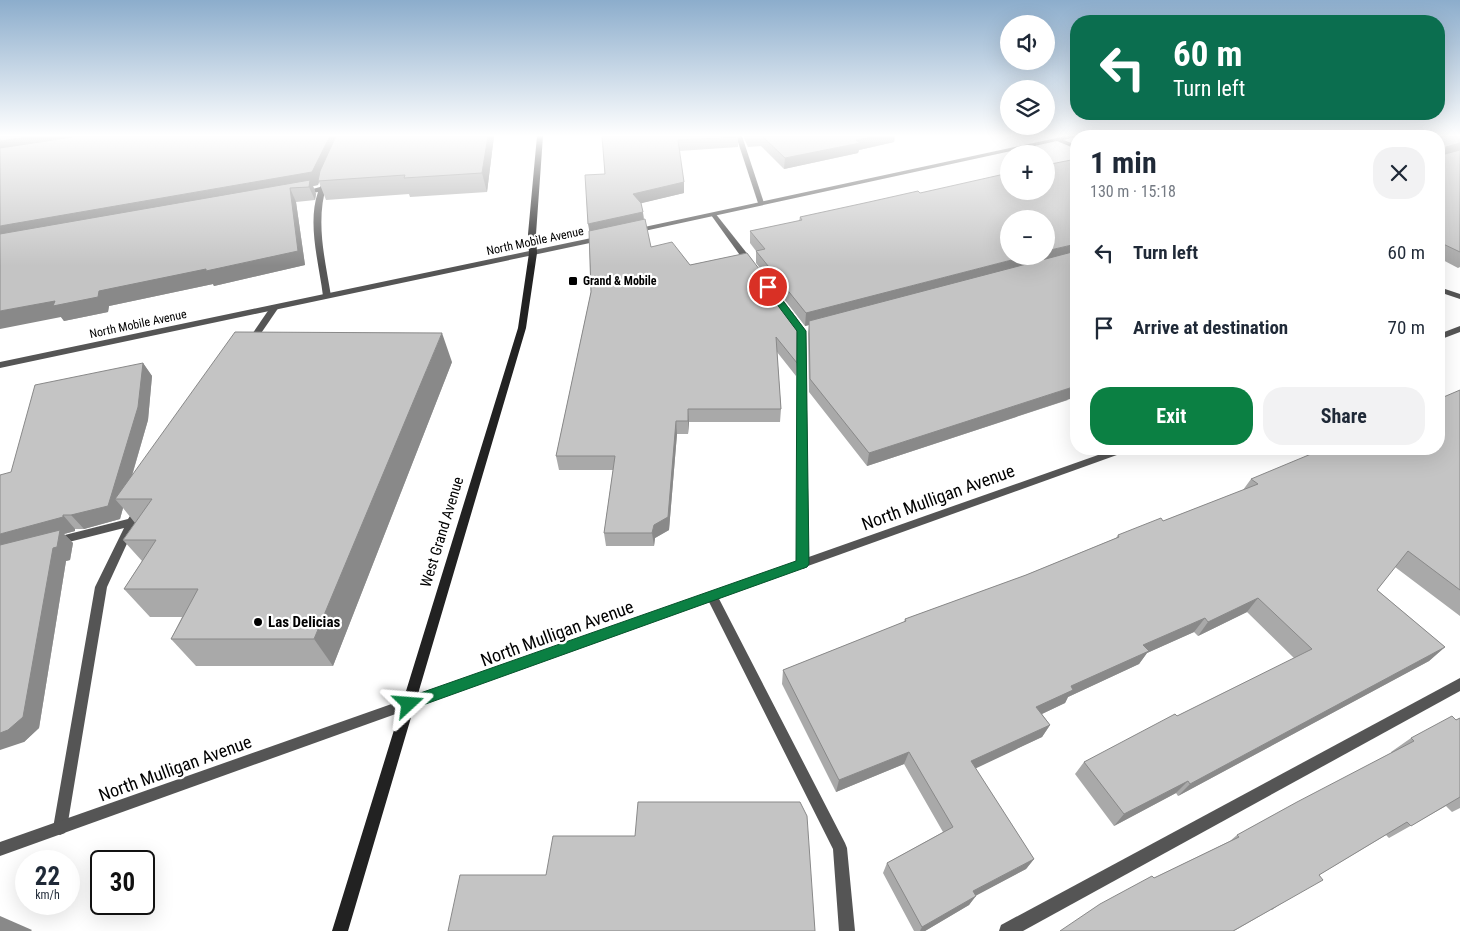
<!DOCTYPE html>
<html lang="en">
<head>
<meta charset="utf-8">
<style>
	:root { --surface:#fff; --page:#f2f2f3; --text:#1f2937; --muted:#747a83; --accent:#0b8043 }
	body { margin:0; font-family:"Roboto Condensed",sans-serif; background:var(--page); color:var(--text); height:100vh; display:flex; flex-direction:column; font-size:19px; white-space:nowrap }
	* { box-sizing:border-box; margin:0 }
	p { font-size:16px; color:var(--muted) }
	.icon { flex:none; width:28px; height:28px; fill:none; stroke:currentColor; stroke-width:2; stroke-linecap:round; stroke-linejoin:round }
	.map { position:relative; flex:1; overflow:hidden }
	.details { position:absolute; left:1070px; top:130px; width:375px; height:325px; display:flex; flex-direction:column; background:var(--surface); border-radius:20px; box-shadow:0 5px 20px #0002 }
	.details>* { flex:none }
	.banner { position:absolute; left:1070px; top:15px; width:375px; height:105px; border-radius:20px; box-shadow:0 5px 20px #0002; background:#0b6e4f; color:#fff; overflow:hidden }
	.buttons { position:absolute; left:1000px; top:15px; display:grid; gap:10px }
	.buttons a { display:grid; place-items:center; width:55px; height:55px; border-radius:50%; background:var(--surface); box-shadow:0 5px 20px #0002; font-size:25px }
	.speed { position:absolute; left:15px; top:850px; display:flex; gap:10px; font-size:25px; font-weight:700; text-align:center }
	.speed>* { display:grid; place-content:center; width:65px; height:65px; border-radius:50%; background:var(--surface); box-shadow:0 5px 20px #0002; line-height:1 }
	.speed small { font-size:12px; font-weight:400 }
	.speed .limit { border:2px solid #111; border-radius:8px; background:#fff; color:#111 }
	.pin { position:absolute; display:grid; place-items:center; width:42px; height:42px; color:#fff; margin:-21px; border:2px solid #fff; border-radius:50%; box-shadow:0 1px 5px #0007 }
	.me { position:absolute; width:55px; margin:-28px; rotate:71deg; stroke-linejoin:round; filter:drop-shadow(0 0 4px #0008) }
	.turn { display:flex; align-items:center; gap:18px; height:105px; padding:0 20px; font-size:22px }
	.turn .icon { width:65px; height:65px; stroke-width:2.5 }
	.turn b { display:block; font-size:35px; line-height:42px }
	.round { display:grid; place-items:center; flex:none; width:52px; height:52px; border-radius:20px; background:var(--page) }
	.overview { display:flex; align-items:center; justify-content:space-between; height:85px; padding:0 20px }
	h1 { font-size:30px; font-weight:700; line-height:38px }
	.cta { display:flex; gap:10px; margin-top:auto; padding:10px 20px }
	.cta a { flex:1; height:58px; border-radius:20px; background:var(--accent); color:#fff; font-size:20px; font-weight:700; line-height:58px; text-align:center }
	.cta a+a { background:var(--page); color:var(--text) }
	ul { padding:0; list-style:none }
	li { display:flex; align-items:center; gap:15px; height:75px; padding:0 20px }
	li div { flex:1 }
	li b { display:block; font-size:19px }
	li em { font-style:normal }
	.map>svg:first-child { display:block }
</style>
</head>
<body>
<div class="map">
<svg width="1460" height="931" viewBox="0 0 1460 931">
	<rect width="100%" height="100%" fill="#fff"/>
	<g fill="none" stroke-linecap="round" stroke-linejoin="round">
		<g fill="#555" fill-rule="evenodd">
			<path d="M736 136H742L764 203 763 204 758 203Z"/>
			<path d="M324 182 327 184C315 221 325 259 331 296L327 298 323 296C319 263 307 224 318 192L301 195 298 193 320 187 322 183Z"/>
			<path d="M711 213H715L753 261V265H747L711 215Z"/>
			<path d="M272 305H275L279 307 253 345H247L246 343Z"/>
			<path d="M786 312H792L806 331 809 564 807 567 803 569 799 567 797 564 798 331 785 314Z"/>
			<path d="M140 506 144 507 145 510 136 524 107 587 67 828 65 833 60 835 55 833 53 828 95 587 124 528 57 545 53 544 52 541 53 538 57 537 128 519 136 507Z"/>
			<path d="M712 591 716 593 845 843 847 848 855 931H839L833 849 706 596 708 593Z"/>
			<path d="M1460 678V691L1023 931H999L1001 925Z"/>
		</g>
		<g fill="#555" fill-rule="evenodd">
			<path d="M1066 136H1077L1064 140 1076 145V149L1057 141 635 233 631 231 635 229Z"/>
			<path d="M601 236H604V240L0 368V362Z"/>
			<path d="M1439 287 1460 294V299L1439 292Z"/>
			<path d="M1460 326V332L1439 340V334Z"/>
			<path d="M1115 449H1130L1128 451 0 856V842Z"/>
		</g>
		<path fill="#222" fill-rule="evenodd" d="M537 136H543L536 234 537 253 526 328 348 931H332L518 328 529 253 528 234Z"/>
	</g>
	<g fill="#a9a9a9">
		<path d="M0 136H494L487 192 410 197 409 194 326 200 319 182 318 185 313 186 316 194 315 200 296 202 305 265 214 286 213 284 109 306 108 312 64 321 61 317Z"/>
		<path d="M602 136H738V147L679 151 684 182V193L641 203 644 219 651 247 690 265 747 253 797 363 796 376 777 352 781 409 780 422H689L688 434H677L669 530 655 538 654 546H606L604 533 613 470H559L556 456 591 292 589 230 605 174Z"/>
		<path d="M743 136H895L894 142 859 150 858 153 784 169 761 146 748 147Z"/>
		<path d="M1439 136H1460V267L1458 268 1439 258Z"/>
		<path d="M800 217 1068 400 867 466 809 392 808 333 809 325 805 326 756 263V251L750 243V231L799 221Z"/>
		<path d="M452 362 333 666H196L171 639 182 617H150L124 589 142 561 123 540 135 523 123 508 120 519 84 529H75V531L64 534 73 543 70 560 66 561 39 728 24 742 11 472 143 363 152 376 148 420 132 476Z"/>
		<path d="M1460 390V616L1395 567 1377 590 1445 647 1429 661 1178 796 1176 793 1114 826 1075 774 1084 762 1294 658 1247 612 1198 636 1194 632 1147 653 1139 664 1068 697 1065 703 1042 714 1050 725 1042 737 975 768 1034 859 1026 869 976 895 969 905 925 931H914L883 873 887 863 943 832 904 764 836 792 782 684 783 670 904 622 905 619 1026 575 1116 538 1118 535 1163 521 1243 490 1251 479 1439 449Z"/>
		<path d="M1460 718V808L1452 812 1446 806 1389 838 1386 835 1319 875 1272 910 1154 878 1230 841 1237 835 1391 753V752L1411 738Z"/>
	</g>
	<g fill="#898989">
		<path d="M32 136H124L0 156V141Z"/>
		<path d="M330 136H340L318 181 319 182 318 185 313 186 316 194 315 200 309 187 290 188 296 202 305 265 214 286 213 284 109 306 108 312 64 321 61 317 0 329V311L99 291 0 242V226Z"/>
		<path d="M488 136H494L487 192 482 173Z"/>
		<path d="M876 136H895L894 142 859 150 858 153 784 169 785 158 856 140Z"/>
		<path d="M1460 143V153L1439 158 1446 147Z"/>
		<path d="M684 182V193L634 205 633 194Z"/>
		<path d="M643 212 644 224 590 235 588 224Z"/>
		<path d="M1076 244V255L809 321V325L805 326 806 313 1027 256H1046V251Z"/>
		<path d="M442 333 452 362 333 666 314 639Z"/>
		<path d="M143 363 152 376 148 420 125 499H115L123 508 120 519 84 529 71 515Z"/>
		<path d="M1076 386V397L867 466 869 453Z"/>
		<path d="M688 409 689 422 688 434Z"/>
		<path d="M676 421 677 434 669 530 655 538 654 546 652 533 654 525Z"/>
		<path d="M63 515 75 529V531L64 534 73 543 70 560 66 561 39 728 24 742 0 750V534Z"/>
		<path d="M1258 598 1247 612 1198 636 1208 622Z"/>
		<path d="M1205 618 1194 632 1147 653 1139 664 1068 697 1065 703 1029 720 1036 707 1071 686 1143 645Z"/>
		<path d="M1445 647 1429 661 1178 796 1190 784Z"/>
		<path d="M1050 725 1042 737 964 774 971 761Z"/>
		<path d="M909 752 904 764 836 792 839 780Z"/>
		<path d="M1188 781 1176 793 1114 826 1124 814Z"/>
		<path d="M1034 859 1026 869 966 901 973 891Z"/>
		<path d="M1303 891 1234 931H1233Z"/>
		<path d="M976 896 969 905 925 931H920L922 927Z"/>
		<path d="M0 916 32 930 31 931H0Z"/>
	</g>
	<g fill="#c4c4c4" stroke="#898989">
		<path d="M0 136H32L0 141Z"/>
		<path d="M80 136H330L312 172 0 226V148Z"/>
		<path d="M336 136H488L482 173 404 178 405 175 318 181 320 171Z"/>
		<path d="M602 136H738V137L678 140 684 182 633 194 641 203 643 212 588 224 585 175 605 174Z"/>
		<path d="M762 136H876L856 140 860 143 785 158Z"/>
		<path d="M1165 136H1460V143L1446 147 1445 154 1460 150V252L1439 242V136Z"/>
		<path d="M1076 159V244L1046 251V219H1009V256H1027L806 313 756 251 765 249 750 231 802 220 800 217 869 202 918 191 920 193 1009 173V191H1046V165Z"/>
		<path d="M310 180 309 187 290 188 298 251 206 271V269L99 291 98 297 53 306 55 301 0 311V234Z"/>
		<path d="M645 219 651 247 672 242 690 265 747 253 797 319V363L776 337 781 409H688V421H676L668 517 654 525 652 533H604L615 456H556L591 292 589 231Z"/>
		<path d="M1076 251V386L869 453 810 379 809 321Z"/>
		<path d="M235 332 442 333 314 639H171L198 589H124L156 540H123L152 499H115Z"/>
		<path d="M143 363 138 407 108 506 71 515H63V517L0 534V475L11 472 35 385Z"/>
		<path d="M1460 390V590L1408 551 1377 590 1445 647 1190 784 1188 781 1124 814 1084 762 1175 714 1177 716 1312 649 1258 598 1208 622 1205 618 1143 645 1149 651 1071 686 1073 690 1036 707 1050 725 971 761 1034 859 973 891 976 896 922 927 887 863 953 827 909 752 839 780 783 670 906 621 905 619 1026 575 1119 537 1118 535 1161 518 1163 521 1258 484 1251 479 1323 449H1439V399Z"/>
		<path d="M60 530 57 547 53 548 23 717 8 730 0 733V545Z"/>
		<path d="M1452 716 1456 720 1460 718V797L1411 826 1407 822 1319 875 1323 880 1233 931H1060L1100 904 1152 876 1154 878 1239 837 1237 835 1297 802 1414 741 1411 738Z"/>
		<path d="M638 802H800L807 816 815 931H448L460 875H546L553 836H635Z"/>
	</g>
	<linearGradient id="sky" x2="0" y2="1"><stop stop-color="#8cadcc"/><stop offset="0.51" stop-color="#fff"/><stop offset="1" stop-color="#fff" stop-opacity="0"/></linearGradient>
	<rect width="1460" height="266" fill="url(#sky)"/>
	<path fill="#0b8043" stroke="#07532c" d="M768 284 771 285 806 331 809 564 807 567 409 710 403 708 401 704 403 699 409 697 796 561 797 331 764 287Z"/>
	<g fill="#000" stroke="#fff" stroke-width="2">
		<rect x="568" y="276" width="10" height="10" rx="2.5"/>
		<circle cx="258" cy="622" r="5"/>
	</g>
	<g text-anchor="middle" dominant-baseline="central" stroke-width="4.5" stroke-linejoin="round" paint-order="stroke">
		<g font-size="12" fill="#000" stroke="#fff">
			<text transform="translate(535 241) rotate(-12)">North Mobile Avenue</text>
			<text transform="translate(138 324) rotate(-12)">North Mobile Avenue</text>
		</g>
		<g font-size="12" font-weight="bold" fill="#000" stroke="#fff" text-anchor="start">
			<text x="583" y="281">Grand &amp; Mobile</text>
		</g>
		<g font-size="15" fill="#000" stroke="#fff">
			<text transform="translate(442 532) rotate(-73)">West Grand Avenue</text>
		</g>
		<g font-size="15" font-weight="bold" fill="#000" stroke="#fff" text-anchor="start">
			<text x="268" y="622">Las Delicias</text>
		</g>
		<g font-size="18" fill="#000" stroke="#fff">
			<text transform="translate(938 497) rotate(-20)">North Mulligan Avenue</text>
			<text transform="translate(557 633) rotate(-20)">North Mulligan Avenue</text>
			<text transform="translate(175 768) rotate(-20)">North Mulligan Avenue</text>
		</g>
	</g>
</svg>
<div class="buttons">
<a><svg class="icon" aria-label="sound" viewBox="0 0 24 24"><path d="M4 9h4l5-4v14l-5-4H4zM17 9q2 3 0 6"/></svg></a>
<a><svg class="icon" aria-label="layers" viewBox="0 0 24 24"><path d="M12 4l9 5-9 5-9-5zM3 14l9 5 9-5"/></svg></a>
<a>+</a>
<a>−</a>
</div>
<div class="speed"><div>22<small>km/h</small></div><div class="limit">30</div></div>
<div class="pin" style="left:768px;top:287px;background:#d93025"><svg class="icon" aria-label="arrive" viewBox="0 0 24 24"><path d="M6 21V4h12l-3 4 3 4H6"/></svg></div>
<svg class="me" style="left:409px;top:704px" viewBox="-20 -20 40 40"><path d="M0-17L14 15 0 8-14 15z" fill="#0b8043" stroke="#fff" stroke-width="4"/></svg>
<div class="banner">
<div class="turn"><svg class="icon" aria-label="left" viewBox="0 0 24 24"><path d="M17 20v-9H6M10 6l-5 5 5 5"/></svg><div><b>60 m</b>Turn left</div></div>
</div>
<section class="details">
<div class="overview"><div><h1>1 min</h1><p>130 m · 15:18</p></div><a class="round"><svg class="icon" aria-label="close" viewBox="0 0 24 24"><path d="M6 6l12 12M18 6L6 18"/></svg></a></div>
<ul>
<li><svg class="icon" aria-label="left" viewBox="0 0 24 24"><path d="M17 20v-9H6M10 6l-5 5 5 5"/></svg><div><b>Turn left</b></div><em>60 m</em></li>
<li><svg class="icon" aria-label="arrive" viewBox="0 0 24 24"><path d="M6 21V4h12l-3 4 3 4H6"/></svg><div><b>Arrive at destination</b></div><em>70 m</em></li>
</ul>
<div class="cta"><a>Exit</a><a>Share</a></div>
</section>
</div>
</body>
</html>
